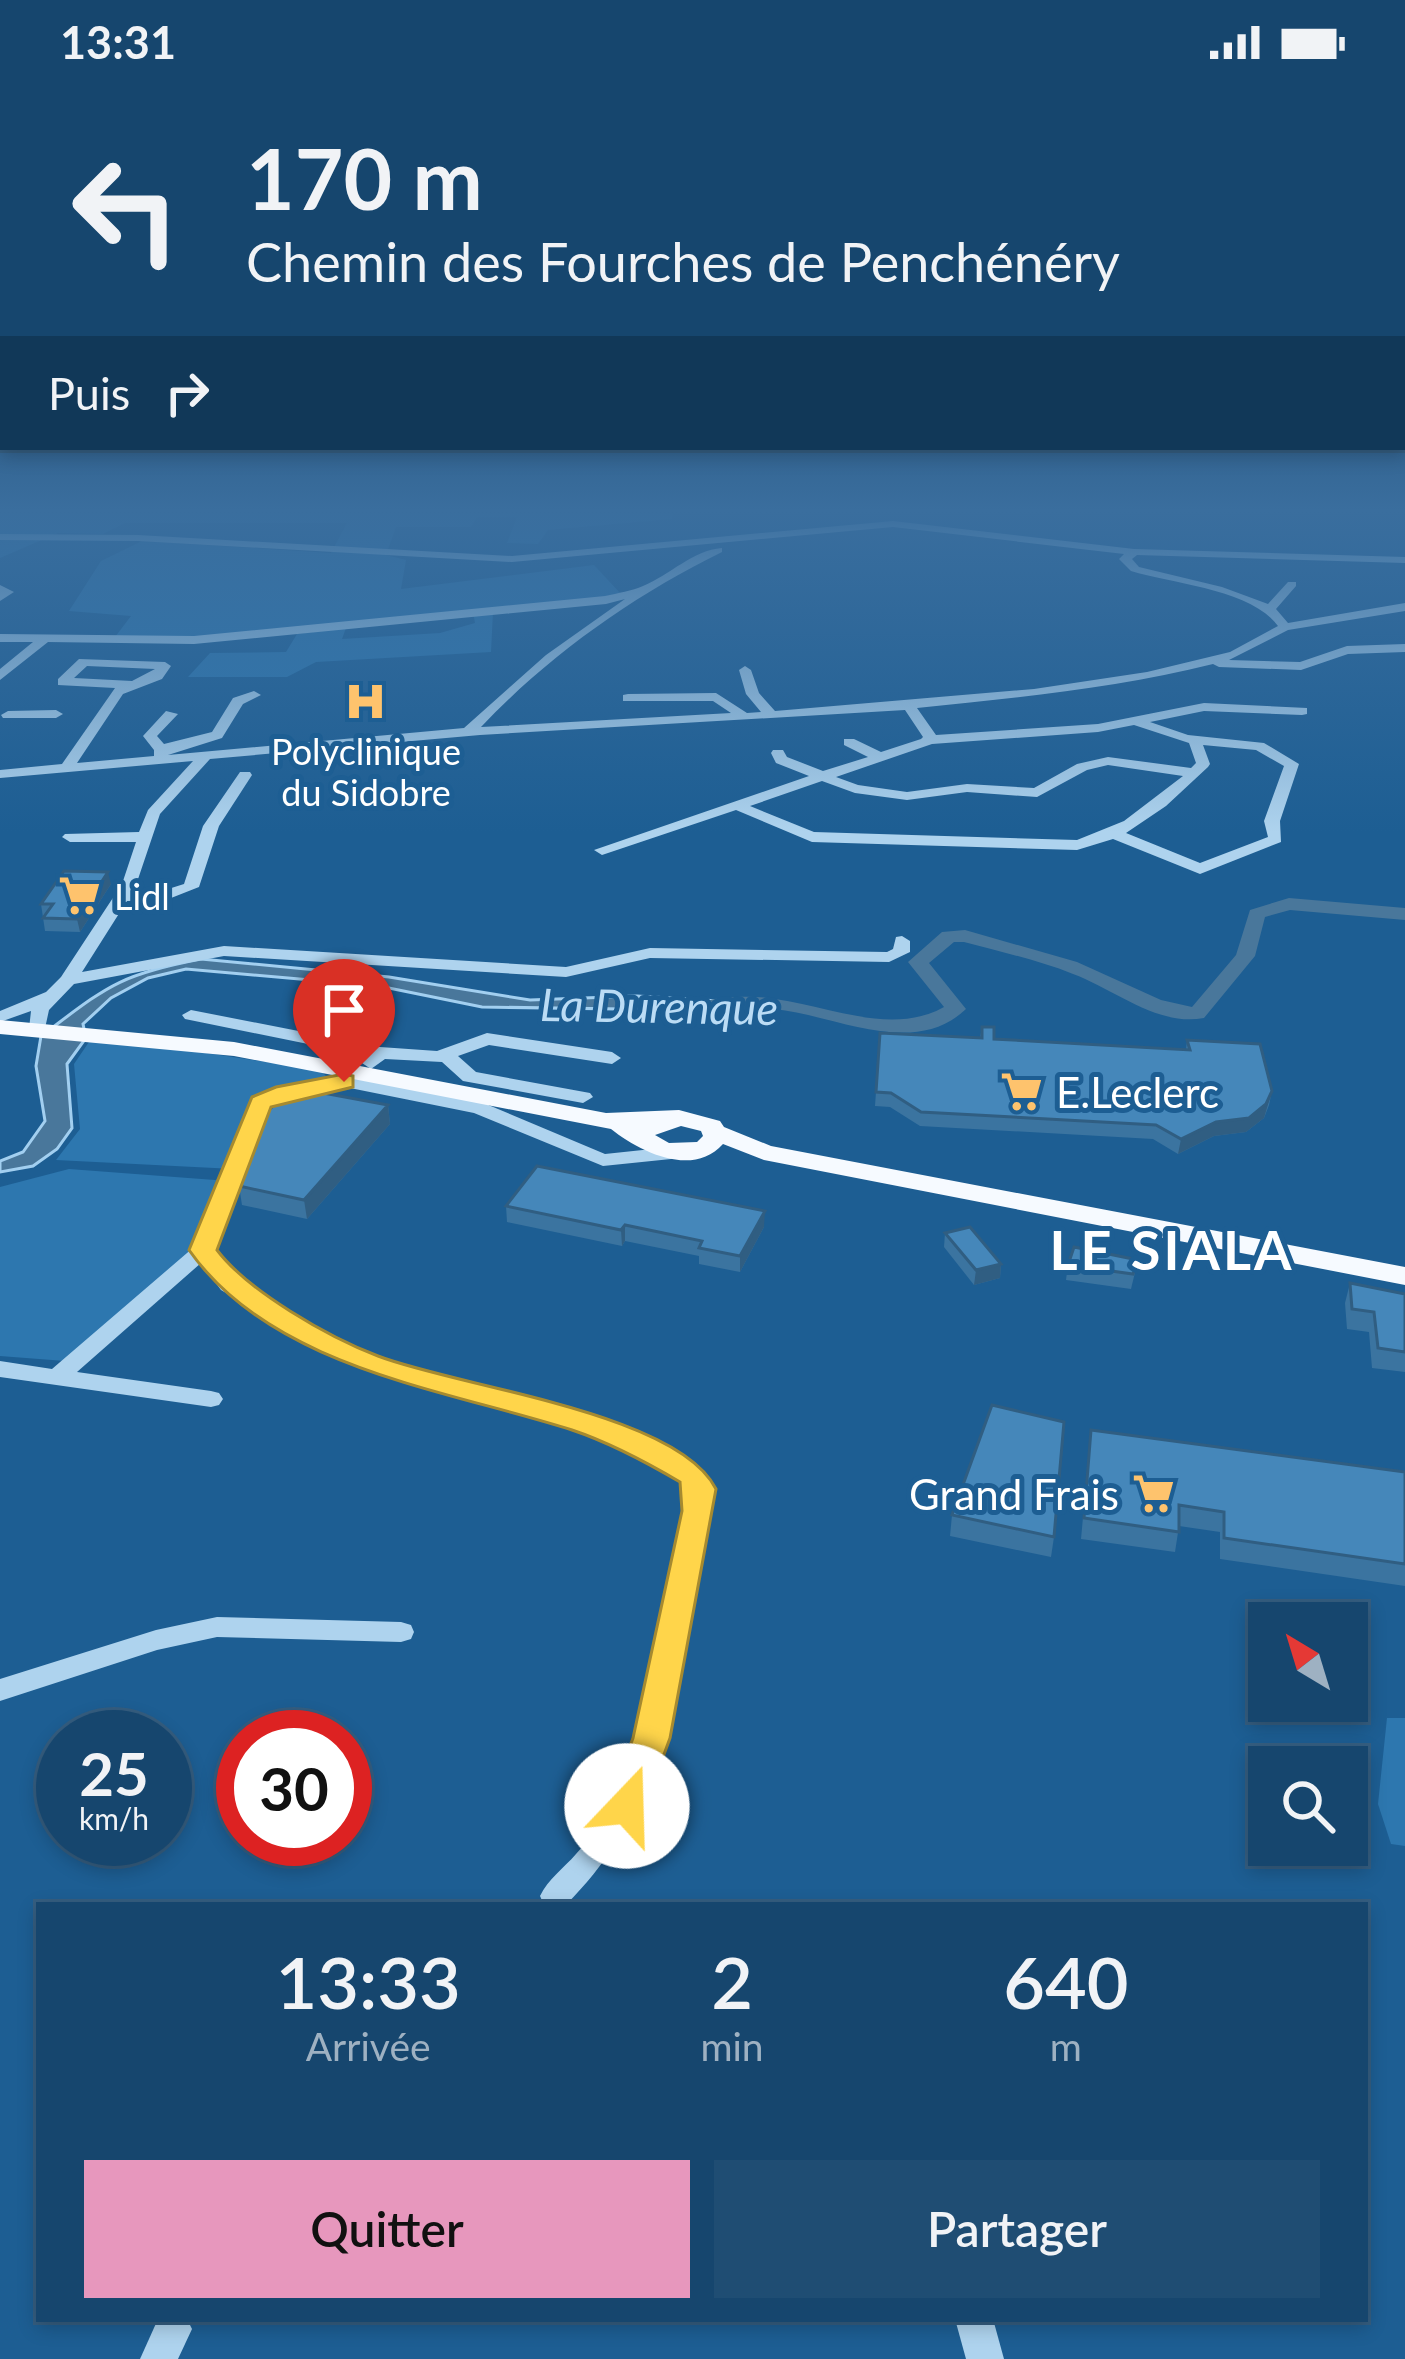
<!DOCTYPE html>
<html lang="fr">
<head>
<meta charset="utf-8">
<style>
	:root { --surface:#16466e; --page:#1f4d73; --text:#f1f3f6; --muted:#9eb1c2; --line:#355e81; --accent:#e797bd }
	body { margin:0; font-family:Lato,sans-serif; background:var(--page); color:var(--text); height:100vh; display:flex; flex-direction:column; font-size:45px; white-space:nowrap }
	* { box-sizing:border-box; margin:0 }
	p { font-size:39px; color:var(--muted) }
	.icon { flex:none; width:66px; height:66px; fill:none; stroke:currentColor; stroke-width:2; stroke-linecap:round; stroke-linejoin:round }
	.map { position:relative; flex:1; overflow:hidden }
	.side { position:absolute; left:36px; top:1818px; width:1332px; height:420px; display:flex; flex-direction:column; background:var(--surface); border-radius:0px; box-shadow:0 6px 18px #0003,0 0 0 3px var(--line) }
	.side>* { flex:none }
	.top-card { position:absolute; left:0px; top:0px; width:1407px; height:366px; box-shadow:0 6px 18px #0003,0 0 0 3px var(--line); background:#16466e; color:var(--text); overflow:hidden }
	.needle { width:78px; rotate:322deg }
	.controls { position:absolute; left:1248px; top:1518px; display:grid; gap:24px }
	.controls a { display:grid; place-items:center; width:120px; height:120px; border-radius:0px; background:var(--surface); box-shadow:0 6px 18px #0003,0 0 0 3px var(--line); font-size:60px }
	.speed { position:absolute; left:36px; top:1626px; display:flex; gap:24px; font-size:60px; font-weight:700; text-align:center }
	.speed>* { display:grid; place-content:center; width:156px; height:156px; border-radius:50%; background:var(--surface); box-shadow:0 6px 18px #0003,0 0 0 3px var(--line); line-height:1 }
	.speed small { font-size:30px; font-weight:400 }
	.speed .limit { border:18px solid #d22; background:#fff; color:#111 }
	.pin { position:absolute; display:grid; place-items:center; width:102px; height:102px; color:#fff; margin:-123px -51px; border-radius:50% 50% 50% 0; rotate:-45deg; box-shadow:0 0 12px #0007 }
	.pin .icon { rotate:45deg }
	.me { position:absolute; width:132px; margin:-66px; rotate:21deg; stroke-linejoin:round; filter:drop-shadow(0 0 9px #0008) }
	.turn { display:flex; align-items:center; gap:42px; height:252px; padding:0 48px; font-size:54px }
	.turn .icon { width:156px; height:156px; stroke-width:2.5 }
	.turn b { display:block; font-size:84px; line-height:102px }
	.then { display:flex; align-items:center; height:114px; padding:0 48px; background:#0003; gap:24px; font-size:45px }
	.eta { display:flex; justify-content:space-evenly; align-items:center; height:204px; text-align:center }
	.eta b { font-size:72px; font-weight:600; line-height:84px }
	.action { display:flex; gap:24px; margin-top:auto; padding:24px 48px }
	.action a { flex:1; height:138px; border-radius:0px; background:var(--accent); color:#111; font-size:48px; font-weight:600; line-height:138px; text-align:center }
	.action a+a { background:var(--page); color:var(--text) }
	.status { display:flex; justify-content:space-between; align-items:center; height:84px; padding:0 60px; background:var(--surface); direction:ltr }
	.status svg { height:33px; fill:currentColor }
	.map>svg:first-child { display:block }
</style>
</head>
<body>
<div class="status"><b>13:31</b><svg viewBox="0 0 49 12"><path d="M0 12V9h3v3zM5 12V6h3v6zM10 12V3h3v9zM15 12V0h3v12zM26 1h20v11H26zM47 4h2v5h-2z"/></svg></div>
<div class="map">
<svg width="1405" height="2275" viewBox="0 0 1405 2275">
	<rect width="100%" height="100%" fill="#1d5e93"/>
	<g fill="#2d77af">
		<path d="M0 430H673L672 435 548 446 538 460 507 459 517 433H477L471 443H396L386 471 406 476 401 505 594 481 621 510 493 528 491 568 316 578 287 593H188L210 569 286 568 297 550 346 544 342 555 440 549 475 539 473 528 192 554 115 553 131 532 69 527 101 477 142 457 331 469 347 439H125L103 450 58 449 0 474Z"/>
		<path d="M93 952 320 986 328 994 273 1008 234 1085 56 1076 80 1045 74 980Z"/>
		<path d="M69 1085 228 1097 199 1162 65 1277 0 1272V1103Z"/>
		<path d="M1387 1634H1405V1762L1391 1760 1378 1720Z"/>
	</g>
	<path fill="#49779b" stroke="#a2cff0" stroke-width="3" d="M201 875 389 893 530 916 637 912 751 919 690 926 482 923 379 902 186 885 148 894 111 914 83 940 86 954 67 980 72 1044 57 1065 33 1082 0 1088V1077L23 1068 45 1037 36 982 41 952C107 903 117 891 201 875Z"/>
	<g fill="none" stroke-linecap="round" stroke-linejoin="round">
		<path fill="#49779b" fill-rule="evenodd" d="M1289 814 1405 824V836L1290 826 1265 833 1255 872 1204 934C1158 943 1114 905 1073 890 1038 876 1001 868 964 858H954L929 879 966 925C914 975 835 931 774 925 752 922 718 934 701 921 711 913 723 914 737 913 804 908 882 958 944 923L908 878 942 848 965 846 1077 878 1161 916 1192 923 1236 871 1250 826Z"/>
		<g fill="#aed3ee" fill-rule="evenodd">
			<path d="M893 437 1134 465 1405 473V479L1137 471 1132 475 1139 483 1222 503 1268 520 1288 498H1296V502L1276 525 1288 539 1405 519V527L1288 546 1229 576 1300 578 1347 562 1405 560V568L1348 570 1301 586 1219 583 1213 580C1116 604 1017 614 917 624L936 651 1098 640 1204 619 1307 624V630L1302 631 1204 627 1150 638 1188 651 1264 659 1299 680 1280 737 1281 758 1200 790 1113 755 1077 766 812 758 736 726 608 769 602 771 594 766 809 692 776 679 771 669 773 666H783L787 673 823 687 868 673 844 661V655H854L881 668 921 655 923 653 905 626 480 651 210 675 160 730 134 807 165 806 184 800 203 742 240 688H250L252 691 219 742 199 803 166 816 127 817 82 888 224 862 566 883 650 864 887 868 893 865 896 853 902 852 910 857V868L889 878 650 874 566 893 224 872 74 900 49 926 44 949 38 950 29 945 31 927 0 938V927L46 908 61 893 122 800 136 758H70L62 753 65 750 139 748 148 726 193 677 0 694V686L62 680 115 604 58 601V595L79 575 165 578 171 582 162 595 123 610 77 679 154 672V666L143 652 166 627 178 630 157 652 164 660 212 648 233 614 254 607 261 611 243 620 222 654 168 671 464 644 546 571 625 515 606 520 194 560 48 558 0 596V585L33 558H0V550L194 552 605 512C618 509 632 507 643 502 670 491 693 466 722 464V468C634 511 548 572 481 643L731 629 713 617H623V611L628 610 716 609 747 629 761 628 746 610 739 586 745 582 751 586 759 609 775 627 1034 605 1147 588 1230 568 1278 542C1251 505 1173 500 1131 487L1119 475 1124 470 893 443 512 478 138 457 0 456V450L138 451 512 472ZM87 582 155 585 132 597 74 594ZM1134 641 1189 659 1196 679 1191 684 1108 673 1077 680 1034 704 967 700 907 708 858 701 836 693 932 660 1098 648ZM1203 661 1256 666 1284 682 1264 737 1268 753 1200 779 1126 749 1166 722 1208 683 1210 680ZM1108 681 1183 692 1124 737 1077 756 814 748 750 722 822 697 855 709 907 716 967 708 1037 713 1087 686Z"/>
			<path d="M0 501 14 508 0 517Z"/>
			<path d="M8 627 56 626 63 630 56 634H3L1 631Z"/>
			<path d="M191 926 380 963 437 967 487 949 612 968 621 974 612 980 489 961 458 972 476 988 590 1009 593 1013 583 1019 463 997 442 978 385 975 371 985 362 979 367 972 185 935 182 931Z"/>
			<path d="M345 991 486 1020 605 1070 671 1063 681 1069 671 1075 603 1082 474 1029 345 1003 283 1015 266 1025 242 1103 214 1166 237 1196 362 1269 593 1334 682 1371 710 1398C711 1439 701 1478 694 1518 674 1638 654 1731 566 1821H544L540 1812C548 1795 564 1784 576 1770 588 1757 600 1740 608 1724 656 1634 666 1526 685 1427L686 1401 664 1383 577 1346 346 1279 221 1206 201 1179 77 1288 211 1307 219 1309 223 1315 219 1321 211 1323 0 1293V1277L52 1285 194 1163 222 1103 250 1018 270 1006Z"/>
			<path d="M217 1533 401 1538 411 1541 414 1548 411 1555 401 1558 217 1553 157 1566 0 1617V1595L156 1546Z"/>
			<path d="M158 2235H187L192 2245 178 2275H140Z"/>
			<path d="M955 2235H993L1004 2275H966Z"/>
		</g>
		<path fill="#f6faff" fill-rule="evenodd" d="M0 936 234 958 606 1029 679 1026 720 1037 724 1043 771 1062 1405 1183V1201L764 1076 723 1060C693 1094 640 1068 611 1045L234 972 0 950ZM681 1042 701 1047 703 1052 697 1058 669 1059 655 1051Z"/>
	</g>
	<g fill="#3b74a0">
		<path d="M111 800 80 848 45 847 41 820Z"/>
		<path d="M982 943 994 955 1186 966 1187 956 1272 1007 1269 1021 1264 1034 1246 1048 1214 1052 1178 1070 1153 1055 920 1042 890 1023 875 1022 880 949 980 954Z"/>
		<path d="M388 1021 390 1040 307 1135 242 1121 239 1102Z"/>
		<path d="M506 1122 764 1143 740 1188 699 1180V1172L625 1157 622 1162 507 1138Z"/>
		<path d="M945 1149 1001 1180 1000 1194 974 1201 944 1163Z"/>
		<path d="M1138 1176 1131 1205 1066 1196 1068 1181Z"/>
		<path d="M1350 1199 1405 1210V1288L1372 1284 1369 1248 1347 1245 1345 1219Z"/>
		<path d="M1091 1346 1405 1388V1502L1220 1475V1448L1179 1442 1175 1468 1081 1455Z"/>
		<path d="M952 1431 1054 1453 1051 1473 950 1452Z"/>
	</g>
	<g fill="#305e82">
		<path d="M108 788 111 800 80 848 77 835Z"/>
		<path d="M1272 1007 1264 1034 1246 1048 1214 1052 1178 1070 1181 1055Z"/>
		<path d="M388 1021 390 1040 307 1135 304 1116Z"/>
		<path d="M765 1127 764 1143 740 1188V1172Z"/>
		<path d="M625 1141V1157L622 1162 621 1146Z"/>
		<path d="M1001 1180 1000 1194 974 1201 976 1186Z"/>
	</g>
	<g fill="#4587ba" stroke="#305e82" stroke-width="3">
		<path d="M64 787 108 788 77 835 43 834 53 820H41Z"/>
		<path d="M982 943H994V955L1190 966 1187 956 1260 960 1272 1007 1266 1020 1249 1034 1216 1038 1181 1055 1156 1041 921 1028 891 1009 876 1008 880 949 982 954Z"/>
		<path d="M291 1003 388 1021 304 1116 239 1102 269 1026Z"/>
		<path d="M537 1082 765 1127 740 1172 699 1164 702 1157 625 1141 621 1146 506 1122Z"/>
		<path d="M970 1143 1001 1180 976 1186 945 1149Z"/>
		<path d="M1074 1163 1138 1176 1133 1190 1068 1181Z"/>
		<path d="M1350 1199 1405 1210V1268L1378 1264 1374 1228 1352 1225Z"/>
		<path d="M992 1321 1064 1338 1054 1453 952 1431Z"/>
		<path d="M1091 1346 1405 1388V1480L1224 1454V1428L1179 1421V1448L1084 1434Z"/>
	</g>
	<linearGradient id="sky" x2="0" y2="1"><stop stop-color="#103451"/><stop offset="0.57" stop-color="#3a6e9e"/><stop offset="1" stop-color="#3a6e9e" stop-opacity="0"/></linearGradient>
	<rect width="1405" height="748" fill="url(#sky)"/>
	<path fill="#ffd54a" stroke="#a68a30" stroke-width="3" d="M344 990 353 992V1003L271 1023 217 1166C248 1207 328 1253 378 1272 458 1303 678 1328 716 1405L670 1654 641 1733 627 1738 613 1733 608 1722 633 1654 682 1427 680 1398C646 1378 611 1359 572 1346 444 1305 272 1284 189 1166L252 1013 276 1003Z"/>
	<defs>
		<symbol id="hospital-bare" viewBox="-9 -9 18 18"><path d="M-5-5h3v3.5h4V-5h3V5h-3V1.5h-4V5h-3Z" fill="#fec36d" stroke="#1d5e93" stroke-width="2.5" paint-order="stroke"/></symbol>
		<symbol id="supermarket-bare" viewBox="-9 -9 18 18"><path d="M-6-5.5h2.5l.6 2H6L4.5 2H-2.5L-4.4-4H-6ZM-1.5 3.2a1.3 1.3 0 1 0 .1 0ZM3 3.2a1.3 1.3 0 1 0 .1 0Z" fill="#fec36d" stroke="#1d5e93" stroke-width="2.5" paint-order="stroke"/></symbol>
	</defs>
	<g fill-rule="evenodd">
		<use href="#hospital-bare" x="336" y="588" width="59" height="59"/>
		<use href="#supermarket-bare" x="50" y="782" width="59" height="59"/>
		<use href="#supermarket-bare" x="992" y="978" width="59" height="59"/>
		<use href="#supermarket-bare" x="1124" y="1380" width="59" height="59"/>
	</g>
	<g text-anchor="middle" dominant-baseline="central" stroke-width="10" stroke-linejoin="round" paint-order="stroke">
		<g font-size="36" fill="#fff" stroke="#1d5e93">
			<text x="366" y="667">Polyclinique<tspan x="366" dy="41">du Sidobre</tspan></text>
			<text x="114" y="812" text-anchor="start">Lidl</text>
		</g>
		<g font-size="42" fill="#fff" stroke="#1d5e93" text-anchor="start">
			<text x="1056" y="1008">E.Leclerc</text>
			<text x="1119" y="1410" text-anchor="end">Grand Frais</text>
		</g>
		<g font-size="45" font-style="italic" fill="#bbdcf5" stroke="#1d5e93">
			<text transform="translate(659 922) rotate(1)">La Durenque</text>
		</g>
		<g font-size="54" font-weight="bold" letter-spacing="3" fill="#fff" stroke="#1d5e93">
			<text x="1172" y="1165">LE SIALA</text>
		</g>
	</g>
</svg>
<div class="controls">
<a><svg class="needle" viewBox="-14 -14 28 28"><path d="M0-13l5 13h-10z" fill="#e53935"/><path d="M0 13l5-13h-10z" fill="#9eb1c2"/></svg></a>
<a><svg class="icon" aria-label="search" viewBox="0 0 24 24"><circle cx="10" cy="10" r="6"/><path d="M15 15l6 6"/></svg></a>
</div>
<div class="speed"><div>25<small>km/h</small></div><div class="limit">30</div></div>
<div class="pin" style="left:344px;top:998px;background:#d93025"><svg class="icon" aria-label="arrive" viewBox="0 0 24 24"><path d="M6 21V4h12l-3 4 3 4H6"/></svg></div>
<svg class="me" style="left:627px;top:1722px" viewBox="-20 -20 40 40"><circle r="19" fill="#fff"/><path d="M0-13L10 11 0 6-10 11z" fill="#ffd54a"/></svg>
<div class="top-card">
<div class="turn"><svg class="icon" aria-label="left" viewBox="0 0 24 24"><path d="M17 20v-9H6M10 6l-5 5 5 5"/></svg><div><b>170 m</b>Chemin des Fourches de Penchénéry</div></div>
<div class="then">Puis<svg class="icon" aria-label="right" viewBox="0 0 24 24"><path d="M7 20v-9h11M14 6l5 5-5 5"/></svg></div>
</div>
<section class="side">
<div class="eta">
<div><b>13:33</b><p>Arrivée</p></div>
<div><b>2</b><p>min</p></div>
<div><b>640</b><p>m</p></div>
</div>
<div class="action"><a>Quitter</a><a>Partager</a></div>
</section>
</div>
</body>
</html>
